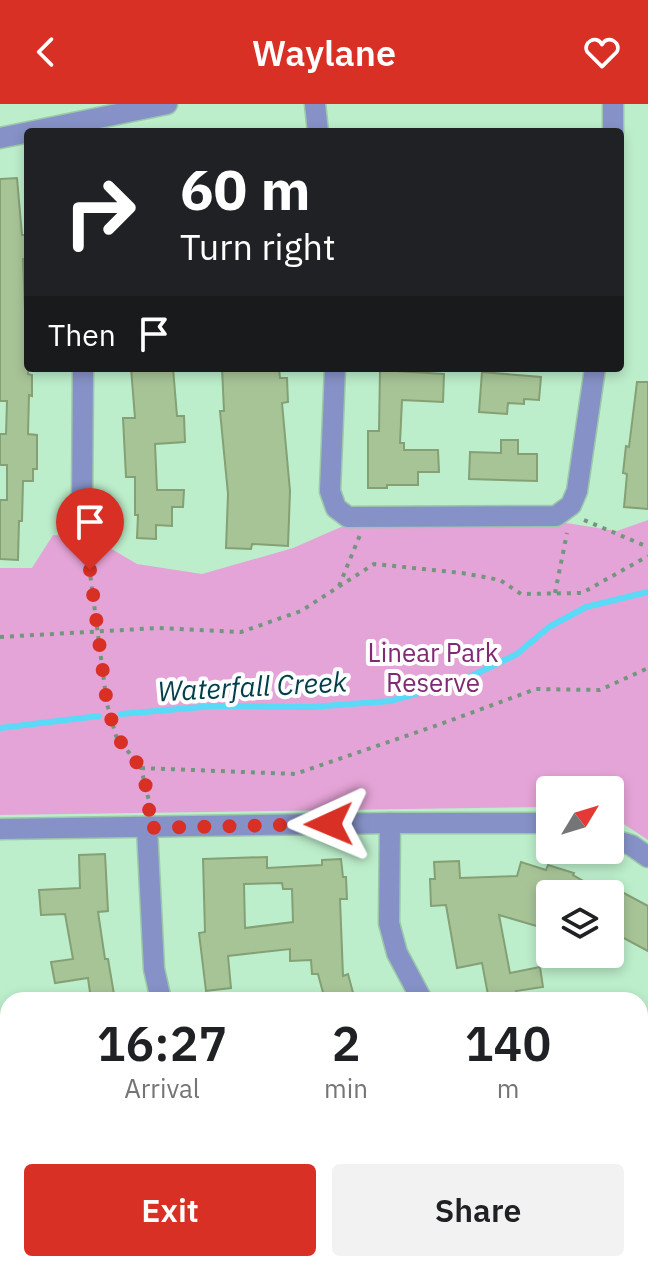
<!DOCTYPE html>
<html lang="en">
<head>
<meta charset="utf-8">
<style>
	:root { --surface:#fff; --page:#f2f2f2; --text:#202124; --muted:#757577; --accent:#d93025 }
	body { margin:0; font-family:"IBM Plex Sans",sans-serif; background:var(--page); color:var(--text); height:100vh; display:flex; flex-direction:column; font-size:30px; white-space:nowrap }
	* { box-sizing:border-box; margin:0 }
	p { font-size:26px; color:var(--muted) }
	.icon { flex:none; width:44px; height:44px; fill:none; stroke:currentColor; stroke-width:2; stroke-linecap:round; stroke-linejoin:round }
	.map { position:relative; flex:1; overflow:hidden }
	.side { position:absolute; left:0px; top:888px; width:648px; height:280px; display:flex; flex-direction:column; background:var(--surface); border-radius:24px 24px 0 0; box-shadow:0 4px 12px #0003 }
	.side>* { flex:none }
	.hud { position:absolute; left:24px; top:24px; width:600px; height:244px; border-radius:8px; box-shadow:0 4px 12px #0003; background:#202124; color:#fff; overflow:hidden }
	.needle { width:52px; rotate:52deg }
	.controls { position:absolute; left:536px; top:672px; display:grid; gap:16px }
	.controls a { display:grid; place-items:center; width:88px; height:88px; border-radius:8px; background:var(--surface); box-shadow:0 4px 12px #0003; font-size:40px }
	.pin { position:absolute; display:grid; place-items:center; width:68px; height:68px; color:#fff; margin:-82px -34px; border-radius:50% 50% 50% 0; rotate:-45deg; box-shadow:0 0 8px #0007 }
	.pin .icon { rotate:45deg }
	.me { position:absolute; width:88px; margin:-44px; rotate:269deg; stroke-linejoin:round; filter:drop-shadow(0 0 6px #0008) }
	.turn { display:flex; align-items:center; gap:28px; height:168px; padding:0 24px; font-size:36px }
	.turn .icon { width:104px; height:104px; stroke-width:2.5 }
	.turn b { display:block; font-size:56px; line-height:68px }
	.then { display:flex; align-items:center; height:76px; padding:0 24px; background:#0003; gap:16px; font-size:30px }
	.eta { display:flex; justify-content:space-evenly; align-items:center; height:136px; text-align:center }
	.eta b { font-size:48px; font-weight:600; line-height:56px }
	.cta { display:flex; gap:16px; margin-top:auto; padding:16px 24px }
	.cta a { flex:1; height:92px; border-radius:8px; background:var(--accent); color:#fff; font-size:32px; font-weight:600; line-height:92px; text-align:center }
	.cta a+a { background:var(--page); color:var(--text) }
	header { display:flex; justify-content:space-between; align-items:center; height:104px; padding:0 24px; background:var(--accent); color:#fff; font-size:36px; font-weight:600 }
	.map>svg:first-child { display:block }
</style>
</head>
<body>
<header><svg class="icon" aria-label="back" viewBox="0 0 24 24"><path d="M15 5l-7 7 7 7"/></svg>Waylane<svg class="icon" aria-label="heart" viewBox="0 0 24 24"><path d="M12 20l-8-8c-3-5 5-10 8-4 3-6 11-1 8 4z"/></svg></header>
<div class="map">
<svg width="648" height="1168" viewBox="0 0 648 1168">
	<rect width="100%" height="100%" fill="#bceecb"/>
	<path fill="#e5a4d7" d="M648 416V736L610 711V686H550V703L0 711V464H32L53 431 93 434 137 460 202 470 293 444 341 423 566 419 617 427Z"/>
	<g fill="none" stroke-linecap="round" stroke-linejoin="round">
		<g stroke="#5adaf6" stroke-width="6">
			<path d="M121 610 214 602 312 603 390 597 461 577 517 550 549 523 586 503 648 488"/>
			<path d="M0 624 99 612"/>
		</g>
	</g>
	<g fill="#a7c497" stroke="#84a074" stroke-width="2" fill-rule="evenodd">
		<path d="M17 74 22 131H25L27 155H23L26 233H28V270L32 271V292L29 291 28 330 37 331V365H33V377H23L22 417H19L18 456 0 455V396H7V361H0V330H6L7 297H0V75Z"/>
		<path d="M131 264H173L177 312H184L185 338 155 340 157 386H184L183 403H172V422L156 421V435L137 434 138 411H135V373H126L123 314H135Z"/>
		<path d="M222 264H279L280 274H287L288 298 282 299 290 387 288 442 252 440 251 445 226 444 228 390 220 307H224Z"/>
		<path d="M380 266 444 270 443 298 402 296 400 339H404V346H438L439 368H418V381H387V384H368V327H379Z"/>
		<path d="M482 268 541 273 539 296 524 295V300L508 299 507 310 479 308Z"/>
		<path d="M637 278H648V405L624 403 627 370 623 369 626 342 629 343Z"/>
		<path d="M501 336H518V350H537V377L469 375 470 348 501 349Z"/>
		<path d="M105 750 108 807 98 808 105 855H108L115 896H91L88 874 55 879 51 858 73 855 65 810 41 811 39 786 80 784 79 751Z"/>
		<path d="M267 753V764L322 761V756L341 755 343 773H346L347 795H340L343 872 348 870 355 896H325L318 870H312L311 856 290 857V845L228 852 231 884 206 887 199 829 205 828 203 755ZM282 779 283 785H292L293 818 245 824 244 780Z"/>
		<path d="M459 757 460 774 517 772 521 758 546 766 548 761 574 769 573 771 606 790H550V826L499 811 510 869 540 863 543 883 516 887 517 896H489L482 859 457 864 446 801 431 802 430 775H435L434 758Z"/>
		<path d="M620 787 648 802V847L622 833 610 854V792L615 795Z"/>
	</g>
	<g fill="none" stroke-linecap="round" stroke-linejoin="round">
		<defs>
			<g id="street">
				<path d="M315 0 318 28"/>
				<path d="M613 28V0"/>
				<path d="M0 34 167 0"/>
				<path d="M335 264 330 387 336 404 348 413 556 412 571 401 577 387 595 264"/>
				<path d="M82 405 83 264"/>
				<path d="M390 719 389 819 397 849 422 896"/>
				<path d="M147 724 154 865 161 896"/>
				<path d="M0 725 390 719H550"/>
				<path d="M610 735 631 741 648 753"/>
				<path d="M640 1093 648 1086"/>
				<path d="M218 1160 219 1168"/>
				<path d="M554 1168 564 1160"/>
			</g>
		</defs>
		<use href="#street" stroke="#9cc8aa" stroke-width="23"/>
		<g stroke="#72967d" stroke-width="4" stroke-dasharray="4 6" stroke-linecap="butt">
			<path d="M584 416 648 443"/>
			<path d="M84 423 107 600 116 632 141 664 150 701"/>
			<path d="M339 482 360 431"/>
			<path d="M555 489 567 429"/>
			<path d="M0 533 158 524 241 528 301 507 374 460 462 469 500 476 521 490 582 489 648 452"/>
			<path d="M141 664 295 670 438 621 536 585 600 586 648 564"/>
		</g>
		<use href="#street" stroke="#8692c7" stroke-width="20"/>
	</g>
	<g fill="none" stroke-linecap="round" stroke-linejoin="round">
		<path stroke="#d93025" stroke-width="14" stroke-dasharray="0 25.2" d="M90 466 107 600 116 632 141 664 150 698 147 724 329 720"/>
	</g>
	<g text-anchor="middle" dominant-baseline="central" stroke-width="8" stroke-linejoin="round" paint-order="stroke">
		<g font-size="26" fill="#812a74" stroke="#fff">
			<text x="433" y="548">Linear Park<tspan x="433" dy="30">Reserve</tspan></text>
		</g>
		<g font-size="28" font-style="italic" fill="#013f4a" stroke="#fff">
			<text transform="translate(252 582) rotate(-3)">Waterfall Creek</text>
		</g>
	</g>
</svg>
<div class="controls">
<a><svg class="needle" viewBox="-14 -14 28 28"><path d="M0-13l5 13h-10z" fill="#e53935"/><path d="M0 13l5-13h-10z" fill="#757577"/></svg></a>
<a><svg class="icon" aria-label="layers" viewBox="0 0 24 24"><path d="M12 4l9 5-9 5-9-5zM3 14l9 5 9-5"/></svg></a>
</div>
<div class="pin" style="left:90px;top:466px;background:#d93025"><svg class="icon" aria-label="arrive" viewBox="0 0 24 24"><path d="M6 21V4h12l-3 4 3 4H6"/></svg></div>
<svg class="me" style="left:329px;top:720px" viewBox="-20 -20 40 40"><path d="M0-17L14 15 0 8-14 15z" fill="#d93025" stroke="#fff" stroke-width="4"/></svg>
<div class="hud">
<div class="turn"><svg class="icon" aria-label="right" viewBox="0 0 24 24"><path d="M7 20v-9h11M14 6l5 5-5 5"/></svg><div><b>60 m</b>Turn right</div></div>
<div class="then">Then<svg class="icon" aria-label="arrive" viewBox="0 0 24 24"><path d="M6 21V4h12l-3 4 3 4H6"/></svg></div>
</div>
<section class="side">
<div class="eta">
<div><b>16:27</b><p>Arrival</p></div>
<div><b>2</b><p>min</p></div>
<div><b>140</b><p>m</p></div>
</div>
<div class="cta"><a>Exit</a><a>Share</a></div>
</section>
</div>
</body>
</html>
